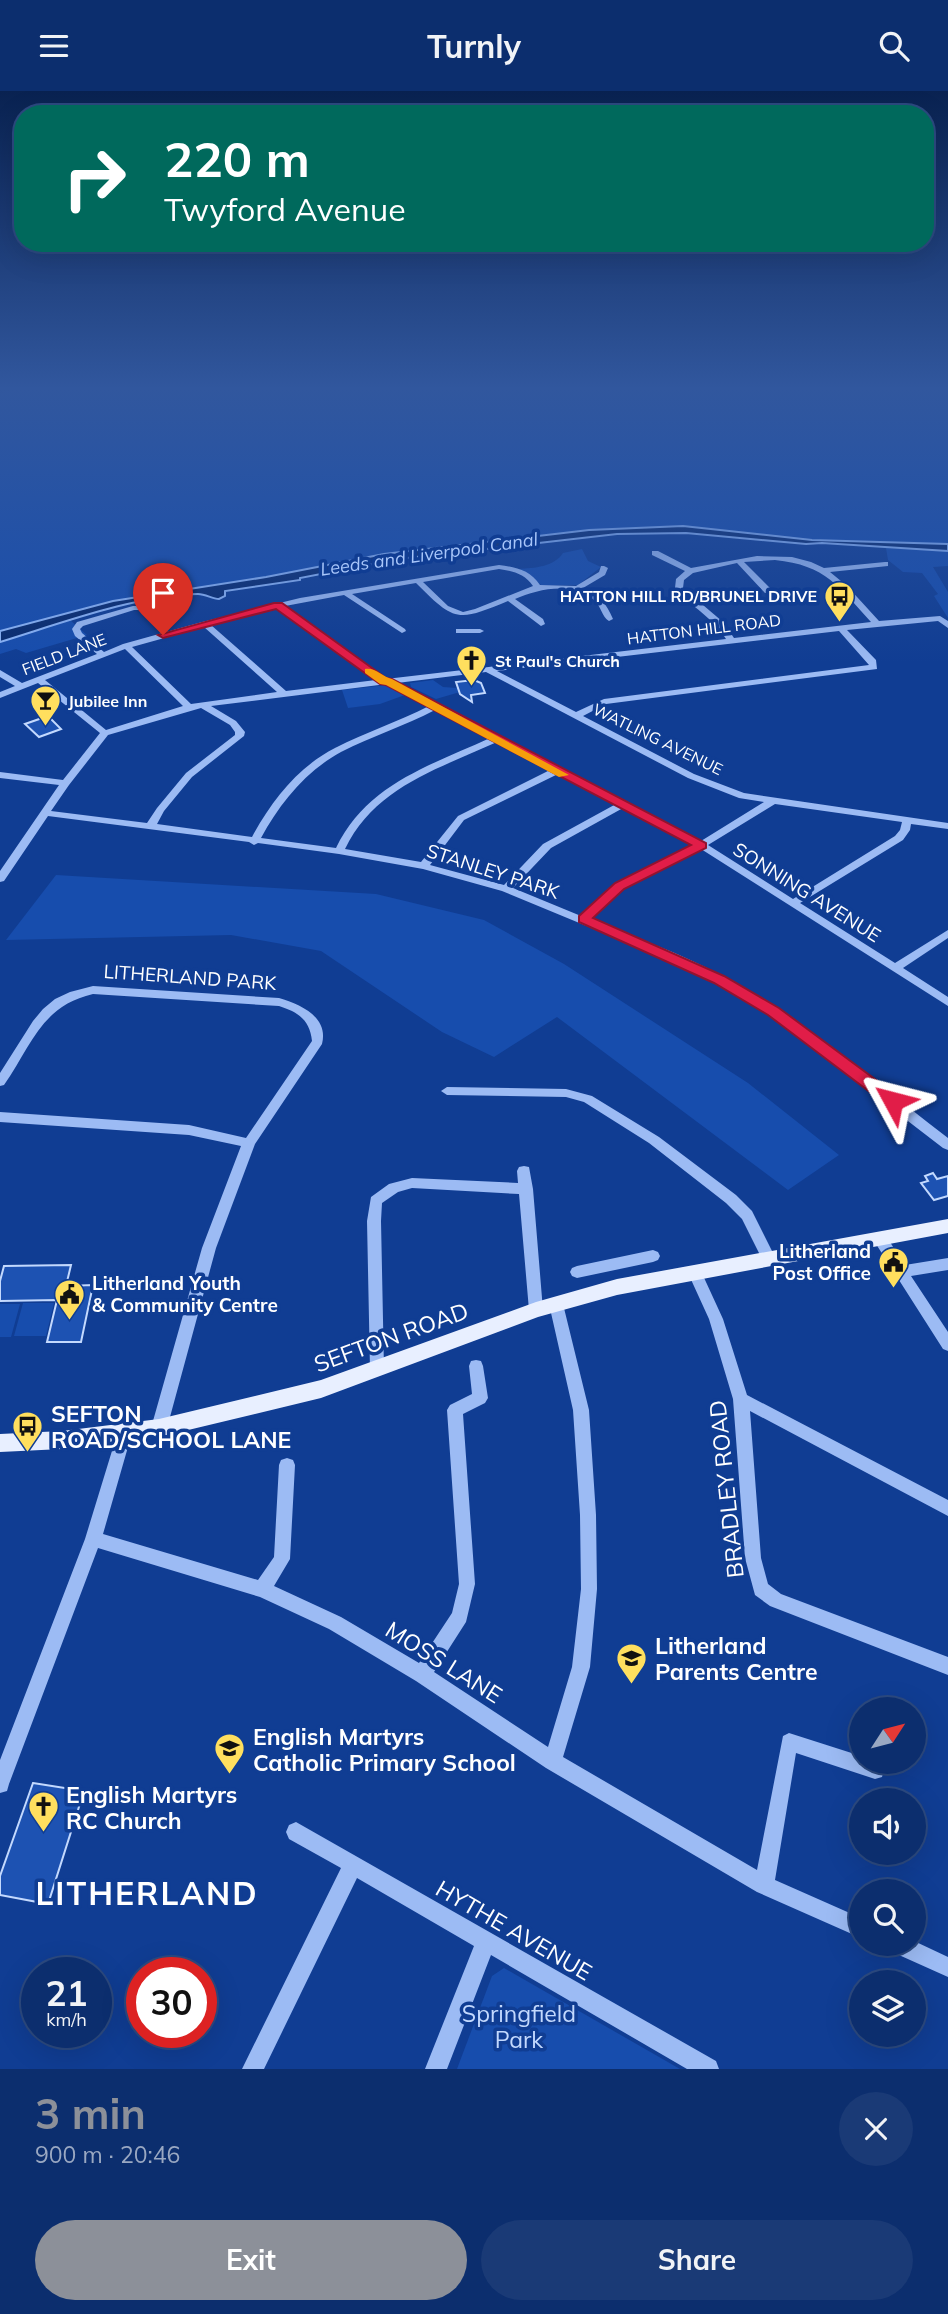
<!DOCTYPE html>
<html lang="en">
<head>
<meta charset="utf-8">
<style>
	:root { --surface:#0c2e6e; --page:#1a3a76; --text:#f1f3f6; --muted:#9aa8c2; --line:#2c4a81; --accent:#8c9099 }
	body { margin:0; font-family:Mulish,sans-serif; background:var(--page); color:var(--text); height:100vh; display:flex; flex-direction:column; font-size:26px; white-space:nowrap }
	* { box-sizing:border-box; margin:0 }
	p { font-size:23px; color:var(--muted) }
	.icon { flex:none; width:38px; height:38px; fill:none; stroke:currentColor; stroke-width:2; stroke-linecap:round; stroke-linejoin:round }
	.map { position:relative; height:1978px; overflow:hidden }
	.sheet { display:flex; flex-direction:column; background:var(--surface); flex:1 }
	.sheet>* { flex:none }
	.hud { position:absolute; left:14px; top:14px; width:920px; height:147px; border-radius:28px; box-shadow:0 7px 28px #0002,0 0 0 2px var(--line); background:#00695c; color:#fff; overflow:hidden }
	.needle { width:46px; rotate:54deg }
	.buttons { position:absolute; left:849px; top:1606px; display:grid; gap:14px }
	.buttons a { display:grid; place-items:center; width:77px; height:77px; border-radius:50%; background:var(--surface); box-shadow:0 7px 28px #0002,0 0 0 2px var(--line); font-size:35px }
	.speed { position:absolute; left:21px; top:1866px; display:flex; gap:14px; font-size:35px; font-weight:700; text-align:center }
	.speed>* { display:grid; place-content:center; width:91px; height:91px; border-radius:50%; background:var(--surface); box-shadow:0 7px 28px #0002,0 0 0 2px var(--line); line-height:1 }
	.speed small { font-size:18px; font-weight:400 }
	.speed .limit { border:10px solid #d22; background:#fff; color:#111 }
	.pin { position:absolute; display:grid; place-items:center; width:60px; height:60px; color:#fff; margin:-72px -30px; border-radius:50% 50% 50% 0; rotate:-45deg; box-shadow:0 0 7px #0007 }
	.pin .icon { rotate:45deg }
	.me { position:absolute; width:77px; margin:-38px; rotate:308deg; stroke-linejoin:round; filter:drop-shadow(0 0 5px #0008) }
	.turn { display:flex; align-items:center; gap:24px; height:147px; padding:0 35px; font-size:32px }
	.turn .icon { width:91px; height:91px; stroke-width:2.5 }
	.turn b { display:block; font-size:49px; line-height:60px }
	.round { display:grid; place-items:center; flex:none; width:74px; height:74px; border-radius:37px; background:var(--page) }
	.summary { display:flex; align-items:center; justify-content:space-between; height:119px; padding:0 35px }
	h1 { font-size:42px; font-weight:700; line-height:52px; color:var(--accent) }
	.button { display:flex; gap:14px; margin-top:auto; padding:14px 35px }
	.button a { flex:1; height:80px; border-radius:42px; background:var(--accent); color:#fff; font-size:28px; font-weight:700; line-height:80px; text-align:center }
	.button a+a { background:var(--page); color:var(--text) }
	header { display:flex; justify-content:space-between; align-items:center; height:91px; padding:0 35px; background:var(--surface); font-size:32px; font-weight:700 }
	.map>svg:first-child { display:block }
</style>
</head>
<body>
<header><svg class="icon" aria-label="menu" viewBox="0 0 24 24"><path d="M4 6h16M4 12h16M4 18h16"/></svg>Turnly<svg class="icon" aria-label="search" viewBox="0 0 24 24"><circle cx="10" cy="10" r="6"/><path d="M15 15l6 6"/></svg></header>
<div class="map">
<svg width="948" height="1978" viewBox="0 0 948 1978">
	<rect width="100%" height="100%" fill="#103d93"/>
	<g fill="#174dad">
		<path d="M25 295H948V456L636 439 416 462 128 510 0 545V303Z"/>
		<path d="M886 457 948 460V475L933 476 948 501V527L934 505 938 503 922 482 903 481 888 469Z"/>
		<path d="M582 458 588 470 601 476 578 494H541L519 478C534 477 554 476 563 462Z"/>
		<path d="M70 529 87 544 26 562 16 558 0 563V551Z"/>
		<path d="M433 589 443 596 457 597 460 601 436 608 411 596 410 592Z"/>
		<path d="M387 594 405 604 380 613 348 617 342 599Z"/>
		<path d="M56 784 376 803 484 829 564 873 748 992 839 1064 788 1099 557 926 494 966 442 941 321 860 231 844 6 849Z"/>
		<path d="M23 1212H54L46 1245H14Z"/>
		<path d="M0 1213H20L11 1246H0Z"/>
		<path d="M504 1877 680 1978H457L492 1885Z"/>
	</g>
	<path fill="#092b6e" stroke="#8db5f7" stroke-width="2" d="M683 435 812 449 948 453V460L822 452 806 453 686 442 617 443 398 468 300 487V489L225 500V505L219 508C212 508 206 503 198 503 136 504 59 533 0 551V540L113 510 266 486 384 463 589 439Z"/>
	<g fill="#1d52b2" stroke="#c3d9fe" stroke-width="2">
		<path d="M474 589 481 592 485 602 471 604 472 611 460 603 456 591Z"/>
		<path d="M48 625 61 638 39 646 25 633Z"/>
		<path d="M933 1082 937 1088 948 1085V1105L934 1109 921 1092 928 1090 925 1085Z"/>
		<path d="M71 1174 66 1195 93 1194 81 1251H47L57 1209 0 1210V1190L4 1175Z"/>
		<path d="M33 1692 84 1700 48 1813 0 1804V1785Z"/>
	</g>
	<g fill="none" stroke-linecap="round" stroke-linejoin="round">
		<g fill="#9cbbf4" fill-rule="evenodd">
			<path d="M652 460H658L691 477 757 465 792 466 811 471 824 477 885 471H888V475L830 481 847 495 879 530 940 525 948 530V537L938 530 847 539 876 569 877 578 606 613 583 625 694 683 744 702 948 732V738L911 733 910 739 903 749 800 812 895 872 948 839V847L903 877 948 906V915L701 758 624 797 590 828C634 846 680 862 723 885 804 929 875 991 948 1047V1059L943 1057 770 924 715 891 681 874 502 800 423 778 339 763 258 752 254 754 249 751 48 725 4 790 0 791V780L59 694 0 687V681L63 689 100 642 38 592 0 607V601L15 595 0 586V579L22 592 97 563 75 545 72 538 77 531 133 515H168L169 517 165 519H134L83 535 80 538 82 542 104 561 123 553 202 531 300 507 499 474C516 476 530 479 540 494L576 495 599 481 601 475H604L608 477 605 484 583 497C599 503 606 512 613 528L609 530C602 526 601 515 594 509 572 490 538 498 515 508L543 528 545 533 541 535 508 510C457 531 455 531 416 492L352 503 405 538 406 540 402 542 344 504 285 515 386 588 726 548C714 527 691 516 675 497L676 488 685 480 652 464ZM775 469C826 474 839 496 871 531L734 547 723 531 683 497 684 489 693 482 737 472 765 502H771V498L744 471ZM499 478C513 480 525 483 533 495L475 518 463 521 448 515 423 491ZM277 517 376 589 286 600 211 534ZM204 536 277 601 191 613 132 556ZM839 540 869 574 604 608 576 621 497 580ZM125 558 183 615 106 639 45 589ZM486 581 688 687 739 707 764 711 701 750 397 592ZM387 593 429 615C398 631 366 641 335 657 298 676 272 709 252 746L157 733 164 720 192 686 244 645 245 641 236 630 211 615ZM201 617 230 634 235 641V644L186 682 157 717 147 732 51 720 69 694 108 644ZM435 619 490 647C429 675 367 693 336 757L261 747C280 712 306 680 341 661 372 645 405 635 435 619ZM497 651 550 679 458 725 421 771 345 758C375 696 438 678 497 651ZM558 683 616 713 543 753 504 794 430 774 464 729ZM775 713 902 731 900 739 895 745 793 808 708 754ZM623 717 693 754 616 793 581 825 513 797 551 757Z"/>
			<path d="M456 538H480L484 540 480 542H456Z"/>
			<path d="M93 895 279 907C300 913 329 926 322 953L255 1053 216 1157 167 1337 164 1342 159 1344 154 1342 151 1337 202 1157 241 1055 189 1044 0 1031V1021L189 1034 246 1047 312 950C310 929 298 921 279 915L93 903C41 915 32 954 4 994L0 995V982L33 930 43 918 55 908 70 901Z"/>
			<path d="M447 996 566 998 592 1005 659 1046 736 1104 752 1120 776 1168 774 1172 769 1174 764 1172 742 1128 726 1112 649 1052 584 1011 566 1006 447 1004 441 1000Z"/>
			<path d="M524 1075 529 1076 533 1098 543 1219 541 1223 536 1225 531 1223 529 1219 519 1103 412 1097 398 1101 382 1112 381 1130 384 1278 382 1283 377 1285 372 1283 370 1278 367 1130 371 1106 389 1093 412 1087 518 1092 517 1080 519 1076Z"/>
			<path d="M881 1143 886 1145 905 1174 948 1167V1179L911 1185 948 1241V1260L943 1258 876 1153 874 1149 876 1145Z"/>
			<path d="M653 1159 658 1161 660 1165 658 1169 653 1171 577 1187 572 1185 570 1181 572 1177 577 1175Z"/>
			<path d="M695 1176 700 1178 723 1228 747 1304 948 1409V1425L750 1320 761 1467 768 1493 781 1503 948 1566V1584L770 1515 755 1504 745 1467 733 1308 709 1228 688 1182 690 1178Z"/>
			<path d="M556 1207 561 1209 563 1213 589 1319 596 1424 597 1498 590 1576 563 1666 757 1779 783 1645 789 1642 861 1665V1671L882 1672 884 1679 882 1686 875 1688 796 1662 775 1789 861 1827V1847L757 1801 546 1677 416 1590 329 1538 260 1506 98 1457 9 1693 7 1700 0 1702V1669L85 1448 119 1337 124 1335 129 1337 132 1342 103 1443 258 1489 274 1466 279 1374 281 1369 287 1367 293 1369 295 1374 290 1468 274 1495 341 1526 419 1572 452 1522 459 1493 447 1319 450 1314 472 1303 469 1275 471 1270 476 1269 481 1270 483 1275 488 1307 485 1312 463 1323 475 1493 466 1531 434 1581 548 1656 572 1576 581 1498 580 1424 573 1319 549 1213 551 1209Z"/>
			<path d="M296 1731 716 1970 719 1978H687L491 1864 447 1978H425L474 1855 357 1787 264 1978H242L341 1777 289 1748 286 1741 289 1734Z"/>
			<path d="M914 1850 948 1866V1886L890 1860 887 1853H914Z"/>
		</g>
		<path fill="#e8efff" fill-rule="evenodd" d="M948 1128V1142L617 1204 538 1226 321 1307 159 1346 62 1358 0 1361V1343L62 1340 159 1328 321 1289 536 1211 617 1188Z"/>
	</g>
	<linearGradient id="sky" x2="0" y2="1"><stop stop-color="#092251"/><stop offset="0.52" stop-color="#31579e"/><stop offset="1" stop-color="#31579e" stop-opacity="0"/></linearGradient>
	<rect width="948" height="572" fill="url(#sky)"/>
	<path fill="#e11d48" stroke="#92132f" stroke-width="2" d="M274 512H282L386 587 392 588 706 752V757L624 798 593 827 724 885 779 917 899 1006 901 1010 899 1014H887L768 924 714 892 579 831V825L615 792 691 754 386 594 380 593 276 518 163 547 158 544Z"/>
	<path fill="#f59e0b" d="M365 578C375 576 383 586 392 588L569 684 559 686 386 594 380 593 365 582Z"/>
	<defs>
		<symbol id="bus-pin" viewBox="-11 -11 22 30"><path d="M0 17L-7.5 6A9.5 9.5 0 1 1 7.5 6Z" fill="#ffdf5e" stroke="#103d93"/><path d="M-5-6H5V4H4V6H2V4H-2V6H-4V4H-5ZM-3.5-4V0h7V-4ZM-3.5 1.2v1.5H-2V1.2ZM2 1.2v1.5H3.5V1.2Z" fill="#111"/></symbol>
		<symbol id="church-pin" viewBox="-11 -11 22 30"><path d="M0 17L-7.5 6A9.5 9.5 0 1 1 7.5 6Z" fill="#ffdf5e" stroke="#103d93"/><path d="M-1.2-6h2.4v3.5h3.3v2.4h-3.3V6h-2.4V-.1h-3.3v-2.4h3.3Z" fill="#111"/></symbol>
		<symbol id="bar-pin" viewBox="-11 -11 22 30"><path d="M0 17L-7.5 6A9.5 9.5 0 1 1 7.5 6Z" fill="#ffdf5e" stroke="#103d93"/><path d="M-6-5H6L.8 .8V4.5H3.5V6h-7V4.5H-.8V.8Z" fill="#111"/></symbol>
		<symbol id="civic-pin" viewBox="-11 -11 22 30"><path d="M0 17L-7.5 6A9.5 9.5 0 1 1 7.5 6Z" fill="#ffdf5e" stroke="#103d93"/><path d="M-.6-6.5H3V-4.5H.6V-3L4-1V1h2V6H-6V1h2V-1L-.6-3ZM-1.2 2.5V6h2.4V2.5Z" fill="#111"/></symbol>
		<symbol id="school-pin" viewBox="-11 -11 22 30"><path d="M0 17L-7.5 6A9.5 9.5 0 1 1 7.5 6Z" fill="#ffdf5e" stroke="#103d93"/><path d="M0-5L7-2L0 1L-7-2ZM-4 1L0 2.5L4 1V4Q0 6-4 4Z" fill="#111"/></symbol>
	</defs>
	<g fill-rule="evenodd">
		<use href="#bus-pin" x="822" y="488" width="35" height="47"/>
		<use href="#church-pin" x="454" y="552" width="35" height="47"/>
		<use href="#bar-pin" x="28" y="592" width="35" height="47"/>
		<use href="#civic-pin" x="876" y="1154" width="35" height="47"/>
		<use href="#civic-pin" x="52" y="1186" width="35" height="47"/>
		<use href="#bus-pin" x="10" y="1318" width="35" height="47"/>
		<use href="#school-pin" x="614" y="1550" width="35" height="47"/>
		<use href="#school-pin" x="212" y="1640" width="35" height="47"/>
		<use href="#church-pin" x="26" y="1698" width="35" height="47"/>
	</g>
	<g text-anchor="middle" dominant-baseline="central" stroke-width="7" stroke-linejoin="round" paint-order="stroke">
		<g font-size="16" font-weight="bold" fill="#fff" stroke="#103d93" text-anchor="start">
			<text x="817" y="505" text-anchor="end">HATTON HILL RD/BRUNEL DRIVE</text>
			<text x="495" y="570">St Paul's Church</text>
			<text x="68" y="610">Jubilee Inn</text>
		</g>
		<g font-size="16" fill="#fff" stroke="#103d93">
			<text transform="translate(704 538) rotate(-7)">HATTON HILL ROAD</text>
			<text transform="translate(64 563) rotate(-21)">FIELD LANE</text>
			<text transform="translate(658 648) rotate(26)">WATLING AVENUE</text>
		</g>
		<g font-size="18" font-style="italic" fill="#a8c6fa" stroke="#103d93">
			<text transform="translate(429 463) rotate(-8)">Leeds and Liverpool Canal</text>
		</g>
		<g font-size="19" fill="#fff" stroke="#103d93">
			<text transform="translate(493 780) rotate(18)">STANLEY PARK</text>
			<text transform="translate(807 801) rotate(32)">SONNING AVENUE</text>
			<text transform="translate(190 886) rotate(4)">LITHERLAND PARK</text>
		</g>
		<g font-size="19" font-weight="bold" fill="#fff" stroke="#103d93" text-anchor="end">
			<text x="871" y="1160">Litherland<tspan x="871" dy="22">Post Office</tspan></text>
			<text x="92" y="1192" text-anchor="start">Litherland Youth<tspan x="92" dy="22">&amp; Community Centre</tspan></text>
		</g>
		<g font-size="23" fill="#fff" stroke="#103d93">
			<text transform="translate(391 1246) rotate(-20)">SEFTON ROAD</text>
			<text transform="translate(726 1398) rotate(-96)">BRADLEY ROAD</text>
			<text transform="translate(444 1571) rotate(32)">MOSS LANE</text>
			<text transform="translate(514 1839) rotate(30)">HYTHE AVENUE</text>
		</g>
		<g font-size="23" font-weight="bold" fill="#fff" stroke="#103d93" text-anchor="start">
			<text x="51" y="1322">SEFTON<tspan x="51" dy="26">ROAD/SCHOOL LANE</tspan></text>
			<text x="655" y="1554">Litherland<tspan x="655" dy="26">Parents Centre</tspan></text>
			<text x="253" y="1645">English Martyrs<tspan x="253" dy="26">Catholic Primary School</tspan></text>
			<text x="66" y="1703">English Martyrs<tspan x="66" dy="26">RC Church</tspan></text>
		</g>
		<g font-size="23" fill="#c3d9fe" stroke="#103d93">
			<text x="519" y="1922">Springfield<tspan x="519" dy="26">Park</tspan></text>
		</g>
		<g font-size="32" font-weight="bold" letter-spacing="2" fill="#fff" stroke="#103d93">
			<text x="147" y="1802">LITHERLAND</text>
		</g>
	</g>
</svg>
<div class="buttons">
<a><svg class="needle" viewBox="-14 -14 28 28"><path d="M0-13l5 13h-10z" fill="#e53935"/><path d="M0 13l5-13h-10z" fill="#9aa8c2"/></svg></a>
<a><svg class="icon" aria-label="sound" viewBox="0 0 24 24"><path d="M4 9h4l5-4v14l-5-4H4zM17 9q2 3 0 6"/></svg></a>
<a><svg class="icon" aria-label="search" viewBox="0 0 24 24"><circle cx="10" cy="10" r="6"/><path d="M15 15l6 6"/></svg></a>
<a><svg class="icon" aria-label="layers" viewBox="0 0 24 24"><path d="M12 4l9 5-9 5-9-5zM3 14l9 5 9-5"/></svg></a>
</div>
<div class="speed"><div>21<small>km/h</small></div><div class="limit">30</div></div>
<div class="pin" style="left:163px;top:544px;background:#d93025"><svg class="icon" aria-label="arrive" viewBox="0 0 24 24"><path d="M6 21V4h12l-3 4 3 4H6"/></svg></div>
<svg class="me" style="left:893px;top:1010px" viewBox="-20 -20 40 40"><path d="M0-17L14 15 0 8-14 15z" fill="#e11d48" stroke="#fff" stroke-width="4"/></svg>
<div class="hud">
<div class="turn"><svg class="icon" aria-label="right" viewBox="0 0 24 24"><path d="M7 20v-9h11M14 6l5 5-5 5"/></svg><div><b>220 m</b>Twyford Avenue</div></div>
</div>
</div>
<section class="sheet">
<div class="summary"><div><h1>3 min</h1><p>900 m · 20:46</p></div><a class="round"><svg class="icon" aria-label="close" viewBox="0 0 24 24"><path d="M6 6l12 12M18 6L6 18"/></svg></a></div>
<div class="button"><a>Exit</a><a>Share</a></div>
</section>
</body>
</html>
